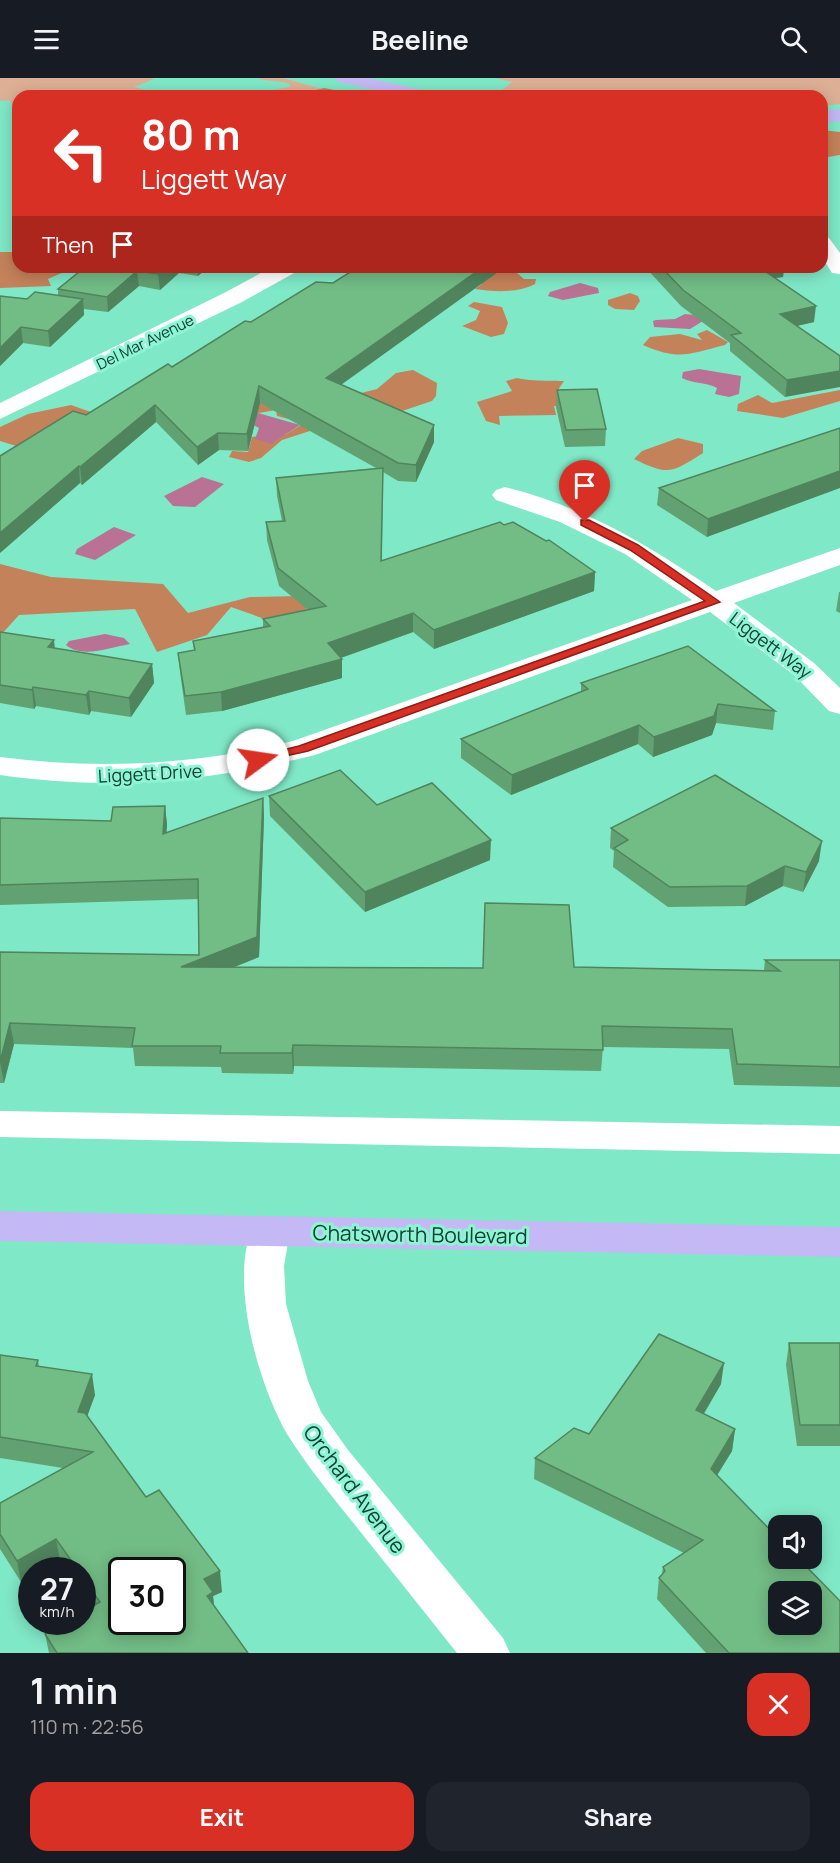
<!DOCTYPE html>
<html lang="en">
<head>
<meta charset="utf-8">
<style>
	:root { --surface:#171b24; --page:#20242c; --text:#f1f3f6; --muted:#9ea1a6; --accent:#d93025 }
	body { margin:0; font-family:Manrope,sans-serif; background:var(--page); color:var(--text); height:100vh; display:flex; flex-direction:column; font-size:22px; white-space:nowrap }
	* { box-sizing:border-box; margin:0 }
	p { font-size:20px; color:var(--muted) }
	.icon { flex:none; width:33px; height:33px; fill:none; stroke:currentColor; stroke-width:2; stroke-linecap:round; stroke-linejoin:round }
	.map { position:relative; height:1575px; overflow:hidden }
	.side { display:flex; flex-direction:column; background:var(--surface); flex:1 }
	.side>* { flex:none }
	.top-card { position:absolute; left:12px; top:12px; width:816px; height:183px; border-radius:18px; box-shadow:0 3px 15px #0003; background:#d93025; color:#fff; overflow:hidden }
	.buttons { position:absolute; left:768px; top:1437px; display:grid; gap:12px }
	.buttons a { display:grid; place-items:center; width:54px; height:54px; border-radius:12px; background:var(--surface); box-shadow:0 3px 15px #0003; font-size:30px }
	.speed { position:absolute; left:18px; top:1479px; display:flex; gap:12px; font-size:30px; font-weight:700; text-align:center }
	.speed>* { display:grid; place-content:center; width:78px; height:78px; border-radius:50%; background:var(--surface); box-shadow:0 3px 15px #0003; line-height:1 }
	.speed small { font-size:15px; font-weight:400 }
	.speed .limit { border:3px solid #111; border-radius:9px; background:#fff; color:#111 }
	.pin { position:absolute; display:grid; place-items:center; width:51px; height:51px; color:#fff; margin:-62px -26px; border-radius:50% 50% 50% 0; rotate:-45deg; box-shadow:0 0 6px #0007 }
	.pin .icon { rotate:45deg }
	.me { position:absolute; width:66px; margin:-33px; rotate:76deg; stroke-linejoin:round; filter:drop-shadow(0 0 4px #0008) }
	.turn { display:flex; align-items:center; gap:21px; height:126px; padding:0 30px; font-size:27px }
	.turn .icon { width:78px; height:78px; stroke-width:2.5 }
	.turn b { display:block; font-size:42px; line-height:51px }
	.then { display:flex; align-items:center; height:57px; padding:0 30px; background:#0003; gap:12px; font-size:22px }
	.round { display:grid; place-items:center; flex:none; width:63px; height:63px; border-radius:18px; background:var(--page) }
	.head { display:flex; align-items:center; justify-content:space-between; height:102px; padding:0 30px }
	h1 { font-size:36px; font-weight:700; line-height:45px }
	.primary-button { display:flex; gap:12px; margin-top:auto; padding:12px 30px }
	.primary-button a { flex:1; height:69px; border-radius:18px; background:var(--accent); color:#fff; font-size:24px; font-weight:700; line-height:69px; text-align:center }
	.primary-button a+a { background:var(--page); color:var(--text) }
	header { display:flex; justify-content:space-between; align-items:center; height:78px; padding:0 30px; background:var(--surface); font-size:27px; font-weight:700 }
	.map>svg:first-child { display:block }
</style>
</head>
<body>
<header><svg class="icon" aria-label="menu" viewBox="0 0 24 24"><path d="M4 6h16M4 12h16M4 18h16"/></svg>Beeline<svg class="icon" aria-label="search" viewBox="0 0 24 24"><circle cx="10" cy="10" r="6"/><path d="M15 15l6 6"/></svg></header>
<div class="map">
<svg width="840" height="1575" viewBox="0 0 840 1575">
	<rect width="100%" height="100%" fill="#7fe8c7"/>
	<g fill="#ddb096">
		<path d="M0 0H150L154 1 134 9 166 18H18V34L9 22 0 23Z"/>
		<path d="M257 0H283L322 11 292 18H235L290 9V6C278 2 268 4 257 0Z"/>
		<path d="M495 0H840V26L822 28V18H506L509 15 501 13 512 4Z"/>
	</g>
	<g fill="#c4825a">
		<path d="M324 10 366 18H292Z"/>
		<path d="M822 52 840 54V77L822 80Z"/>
		<path d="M0 174H18V189H75L48 201 51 208 0 210Z"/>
		<path d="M480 189 517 195 524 201H536L535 206C519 215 494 214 475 211L482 206 440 196Z"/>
		<path d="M630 215 638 218 640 223 634 232 615 231 608 227V222Z"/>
		<path d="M474 224 502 229 508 245 504 256 491 259 462 248 476 242 480 233 468 228Z"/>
		<path d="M707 252 728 264 725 267C688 276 680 283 643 267L650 259 680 256 702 262 697 256Z"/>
		<path d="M413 292 437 305 436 318 432 323 396 335 313 352 282 362 261 380 249 384 229 379 232 373 248 374 252 359 277 355 285 357 304 345 277 338 276 332 259 335 250 331 253 323 357 316 377 311 396 295Z"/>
		<path d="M517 300C536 304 546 302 564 303L558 312 571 328H554L556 337 499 338 500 347 486 343 477 324 512 313 506 303Z"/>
		<path d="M840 312V323L783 340 737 333 738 326 758 317 772 325Z"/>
		<path d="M71 327 102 338 29 372 0 363V349L28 336Z"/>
		<path d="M678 360 703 366V375C671 395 669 398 634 381L642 373Z"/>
		<path d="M0 486 51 499 163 506 188 535 250 519 301 518 312 546H279L231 529 207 557 157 574 135 531 19 537 0 558Z"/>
	</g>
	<g fill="#b97293">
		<path d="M580 205 598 210 599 215 563 222 548 218 550 214Z"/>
		<path d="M685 236 695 237 703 243 690 251 654 249 653 243 656 242 675 241Z"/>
		<path d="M699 291 741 298 739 316 729 319 715 316 717 310C706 304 694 306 682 300L683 294Z"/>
		<path d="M258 335 300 347 271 366 255 361 259 350 246 343Z"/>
		<path d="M202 399 224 406 195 429 173 428 164 418Z"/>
		<path d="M114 449 136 457 95 482 75 476 77 471Z"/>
		<path d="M105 556 124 560 130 566C111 569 82 581 66 567L69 563Z"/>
	</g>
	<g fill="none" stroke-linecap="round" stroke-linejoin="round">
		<g fill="#fff" fill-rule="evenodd">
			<path d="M822 158 829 160 840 175V196L832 195 822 179Z"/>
			<path d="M272 189H299L296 194 240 225 0 341V325L224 215Z"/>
			<path d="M505 409C588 430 646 466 716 513L840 470V487L734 525 814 585 840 610V636L829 633 794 597 710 534 315 677C204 704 114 713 0 697V679C100 692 195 687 293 663L692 522 625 476 560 444 496 422 492 417 496 412Z"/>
			<path d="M0 1033 840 1048V1076L0 1059Z"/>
			<path d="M270 1138 284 1142 290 1153 284 1188 286 1226 308 1303 321 1334 348 1372 503 1560 510 1575H457C423 1532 389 1490 355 1447 331 1417 307 1388 287 1356 258 1306 226 1196 256 1142Z"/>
		</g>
		<g fill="#c4b9f4" fill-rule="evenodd">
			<path d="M335 0H368L432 14 435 18H402L338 4Z"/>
			<path d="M840 31V43L822 45V33Z"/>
			<path d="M0 1133 840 1149V1179L0 1163Z"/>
		</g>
	</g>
	<g fill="#62a272">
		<path d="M85 189H208L198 198 179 195 160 212 139 208 108 234 84 231V237L50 269 23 265 0 288 27 221 58 217V211Z"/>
		<path d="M645 189H784L783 199 775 200 814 244 797 248 785 319 730 273V265L681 228Z"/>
		<path d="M172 289 341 307 434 347V364L416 404 398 403 383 394 382 483 504 447 595 494 594 513 434 571 413 554 341 580 342 600 222 633 186 637 180 594 178 575 194 572 193 563 263 550V541L308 532 279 508 267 462 266 444 282 443 277 418 276 400 376 390 260 325 248 373 219 372 198 387 156 344 82 407 80 405 0 475 86 337Z"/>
		<path d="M557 312 606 351 605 368 565 369 556 329Z"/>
		<path d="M840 350 707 459 657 427 659 410Z"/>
		<path d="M839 514H840V535L836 533Z"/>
		<path d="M0 554 54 570 152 586 154 605 131 639 91 633 89 637 36 628 34 631 0 625Z"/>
		<path d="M581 605 775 633 773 652 716 645 712 657 653 679 638 666 511 717 461 680V661L581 614Z"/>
		<path d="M269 718 377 727 490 782 365 834 270 738Z"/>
		<path d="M263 720 264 739 259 879 235 889 483 890 574 889 764 892 765 882H840V1009L734 1007 729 971 603 969 601 993 294 988 293 996 222 995 221 989 135 988 133 970 14 966 4 1005H0V874L199 877 198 821 0 827V740L111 743 165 728 167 747 166 755Z"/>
		<path d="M611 750 819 783 803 814 783 808 745 828 668 829 613 789 614 773 610 770Z"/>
		<path d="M789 1265H840V1368H797L786 1287Z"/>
		<path d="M0 1277 38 1282 39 1289 95 1317 87 1338 146 1419 222 1514 213 1518 214 1528 248 1575H49L45 1556 92 1529 82 1515V1492H67L60 1482 21 1504 0 1471V1425L63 1390 0 1380Z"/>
		<path d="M721 1306 704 1336 735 1351 732 1373 717 1397 840 1575H706L657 1521 659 1500 662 1496 663 1489 684 1475 534 1401 535 1380 589 1356Z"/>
	</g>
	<g fill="#50845d">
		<path d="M166 189H178L179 195 160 212 158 196Z"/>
		<path d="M197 189H208L198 198Z"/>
		<path d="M483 189H505L327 317 326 300Z"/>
		<path d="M755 189H784L783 199 754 202Z"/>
		<path d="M137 193 139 208 108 234 107 219Z"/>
		<path d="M83 221 84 237 50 269 48 253Z"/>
		<path d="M816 228 814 244 778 252 780 236Z"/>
		<path d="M21 249 23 265 0 288V270Z"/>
		<path d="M840 293V309L785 319 787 302Z"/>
		<path d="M259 308 260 325 248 373 247 356Z"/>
		<path d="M155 327 156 344 82 407 80 389Z"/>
		<path d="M434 347V364L416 404V387Z"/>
		<path d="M218 355 219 372 198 387 197 369Z"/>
		<path d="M79 388 80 405 0 475V455Z"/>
		<path d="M840 393V410L707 459 708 441Z"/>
		<path d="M595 494 594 513 434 571V552Z"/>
		<path d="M413 535V554L329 584 328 565Z"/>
		<path d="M54 562 56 581 48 569Z"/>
		<path d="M342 581V600L222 633 221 614Z"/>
		<path d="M152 586 154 605 131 639 129 620Z"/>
		<path d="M33 609 36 628 34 631 32 612Z"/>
		<path d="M89 613 91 633 89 637 86 617Z"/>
		<path d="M718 626 716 645 712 657 653 679 654 659Z"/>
		<path d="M639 647 638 666 511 717 512 697Z"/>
		<path d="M263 720 264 739 259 879 183 909 181 889 257 859Z"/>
		<path d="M165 728 167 747 165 775 163 756Z"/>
		<path d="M491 762 490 782 365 834V814Z"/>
		<path d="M822 763 819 783 803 814 806 794Z"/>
		<path d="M785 788 783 808 745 828 747 808Z"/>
		<path d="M10 945 14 966 4 1005 0 984Z"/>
		<path d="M293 967 294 988 293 996 292 975Z"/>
		<path d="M724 1285 721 1306 693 1353 696 1332Z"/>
		<path d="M92 1296 95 1317 81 1355 78 1334Z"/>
		<path d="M735 1351 732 1373 708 1412 711 1391Z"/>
		<path d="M56 1461 60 1482 42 1492H32V1498L21 1504 17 1483Z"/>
		<path d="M220 1493 222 1514 213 1518 215 1535 209 1539 204 1501Z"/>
	</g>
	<g fill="#72bc85" stroke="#50845d" stroke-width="1.5" fill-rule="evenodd">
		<path d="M85 189H166L158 196 137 193 107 219 58 211Z"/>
		<path d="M358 189H483L326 300 434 347 416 387 398 385 259 308 247 356 218 355 197 369 155 327 80 389 79 388 0 455V378L73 333 86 337 168 286 172 289 245 243 251 244 316 204 333 205Z"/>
		<path d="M661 189H759L816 228 780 236 840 278V293L787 302 731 257 741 255 683 212Z"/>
		<path d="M35 214 83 221 48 253 21 249 0 270V218L27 221Z"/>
		<path d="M597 311 606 351 566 352 557 312Z"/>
		<path d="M840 350V393L708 441 659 410Z"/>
		<path d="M383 390 381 483 500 444 504 447 513 444 546 463 549 462 595 494 434 552 413 535 328 565 342 581 221 614 185 618 178 575 195 572 193 563 270 548 263 541 326 528 278 490 266 444 285 443 276 400Z"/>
		<path d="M0 554 54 562 48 569 152 586 129 620 89 613 86 617 33 609 32 612 0 607Z"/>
		<path d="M688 568 775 633 718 626 714 638 654 659 639 647 512 697 461 661 588 611 581 605Z"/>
		<path d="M340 692 377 727 432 705 491 762 365 814 269 718Z"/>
		<path d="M715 697 822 763 806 794 785 788 747 808 670 809 614 770 628 762 611 750Z"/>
		<path d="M263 720 257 859 181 889 483 890 485 825 569 827 574 889 780 893 765 882H840V989L737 986 732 951 602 948 603 972 293 967 292 975H220L221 968H132L135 950 10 945 0 984V874L199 877 198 801 0 807V740L111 743 113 729 165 728 163 756Z"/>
		<path d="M659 1256 724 1285 696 1332 735 1351 711 1391 778 1460V1480H798L840 1523V1575H729L659 1500 665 1493 663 1489 703 1462 535 1380 574 1350 589 1356ZM778 1514H812V1546H778Z"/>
		<path d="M789 1265H840V1347H800Z"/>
		<path d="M0 1277 38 1282 36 1288 92 1296 78 1334 85 1335 146 1419 159 1412 220 1493 204 1501 213 1514 207 1518 248 1575H57L45 1556 67 1544H82V1534L100 1524 82 1499V1492H78L56 1461 17 1483 0 1456V1425L93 1374 0 1359ZM122 1492H172V1544H122Z"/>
	</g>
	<path fill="#d93025" stroke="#8d1f18" stroke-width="1.5" d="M581 442H589L638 467 720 524 308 673 254 685V679L299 668 705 523 630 472 581 447Z"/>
	<g text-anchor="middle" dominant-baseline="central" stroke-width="6" stroke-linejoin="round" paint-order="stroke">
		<g font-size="15" fill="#124033" stroke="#8df5d4">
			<text transform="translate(145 264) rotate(-26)">Del Mar Avenue</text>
		</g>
		<g font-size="18" fill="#124033" stroke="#8df5d4">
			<text transform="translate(771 567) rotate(37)">Liggett Way</text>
			<text transform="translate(150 695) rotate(-3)">Liggett Drive</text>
		</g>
		<g font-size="21" fill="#124033" stroke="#8df5d4">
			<text transform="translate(420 1156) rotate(1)">Chatsworth Boulevard</text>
			<text transform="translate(355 1411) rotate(53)">Orchard Avenue</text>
		</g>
	</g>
</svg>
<div class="buttons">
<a><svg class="icon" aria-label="sound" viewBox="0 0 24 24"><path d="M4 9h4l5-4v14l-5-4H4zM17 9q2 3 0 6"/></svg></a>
<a><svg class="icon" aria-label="layers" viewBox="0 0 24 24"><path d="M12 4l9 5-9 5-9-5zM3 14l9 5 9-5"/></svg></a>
</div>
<div class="speed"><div>27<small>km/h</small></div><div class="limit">30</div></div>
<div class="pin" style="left:585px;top:444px;background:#d93025"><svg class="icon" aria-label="arrive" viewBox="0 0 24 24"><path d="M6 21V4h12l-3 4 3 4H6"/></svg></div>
<svg class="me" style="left:258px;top:682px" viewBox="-20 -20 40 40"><circle r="19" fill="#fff"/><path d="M0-13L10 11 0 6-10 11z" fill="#d93025"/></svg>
<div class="top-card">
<div class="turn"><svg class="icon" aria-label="left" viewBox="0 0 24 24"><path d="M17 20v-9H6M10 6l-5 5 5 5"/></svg><div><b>80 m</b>Liggett Way</div></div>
<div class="then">Then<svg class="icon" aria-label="arrive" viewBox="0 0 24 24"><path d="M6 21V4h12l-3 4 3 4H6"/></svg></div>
</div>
</div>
<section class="side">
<div class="head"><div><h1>1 min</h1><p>110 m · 22:56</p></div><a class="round" style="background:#d93025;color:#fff"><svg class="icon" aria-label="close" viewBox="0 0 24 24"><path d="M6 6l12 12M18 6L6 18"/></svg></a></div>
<div class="primary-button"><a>Exit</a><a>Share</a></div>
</section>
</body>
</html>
